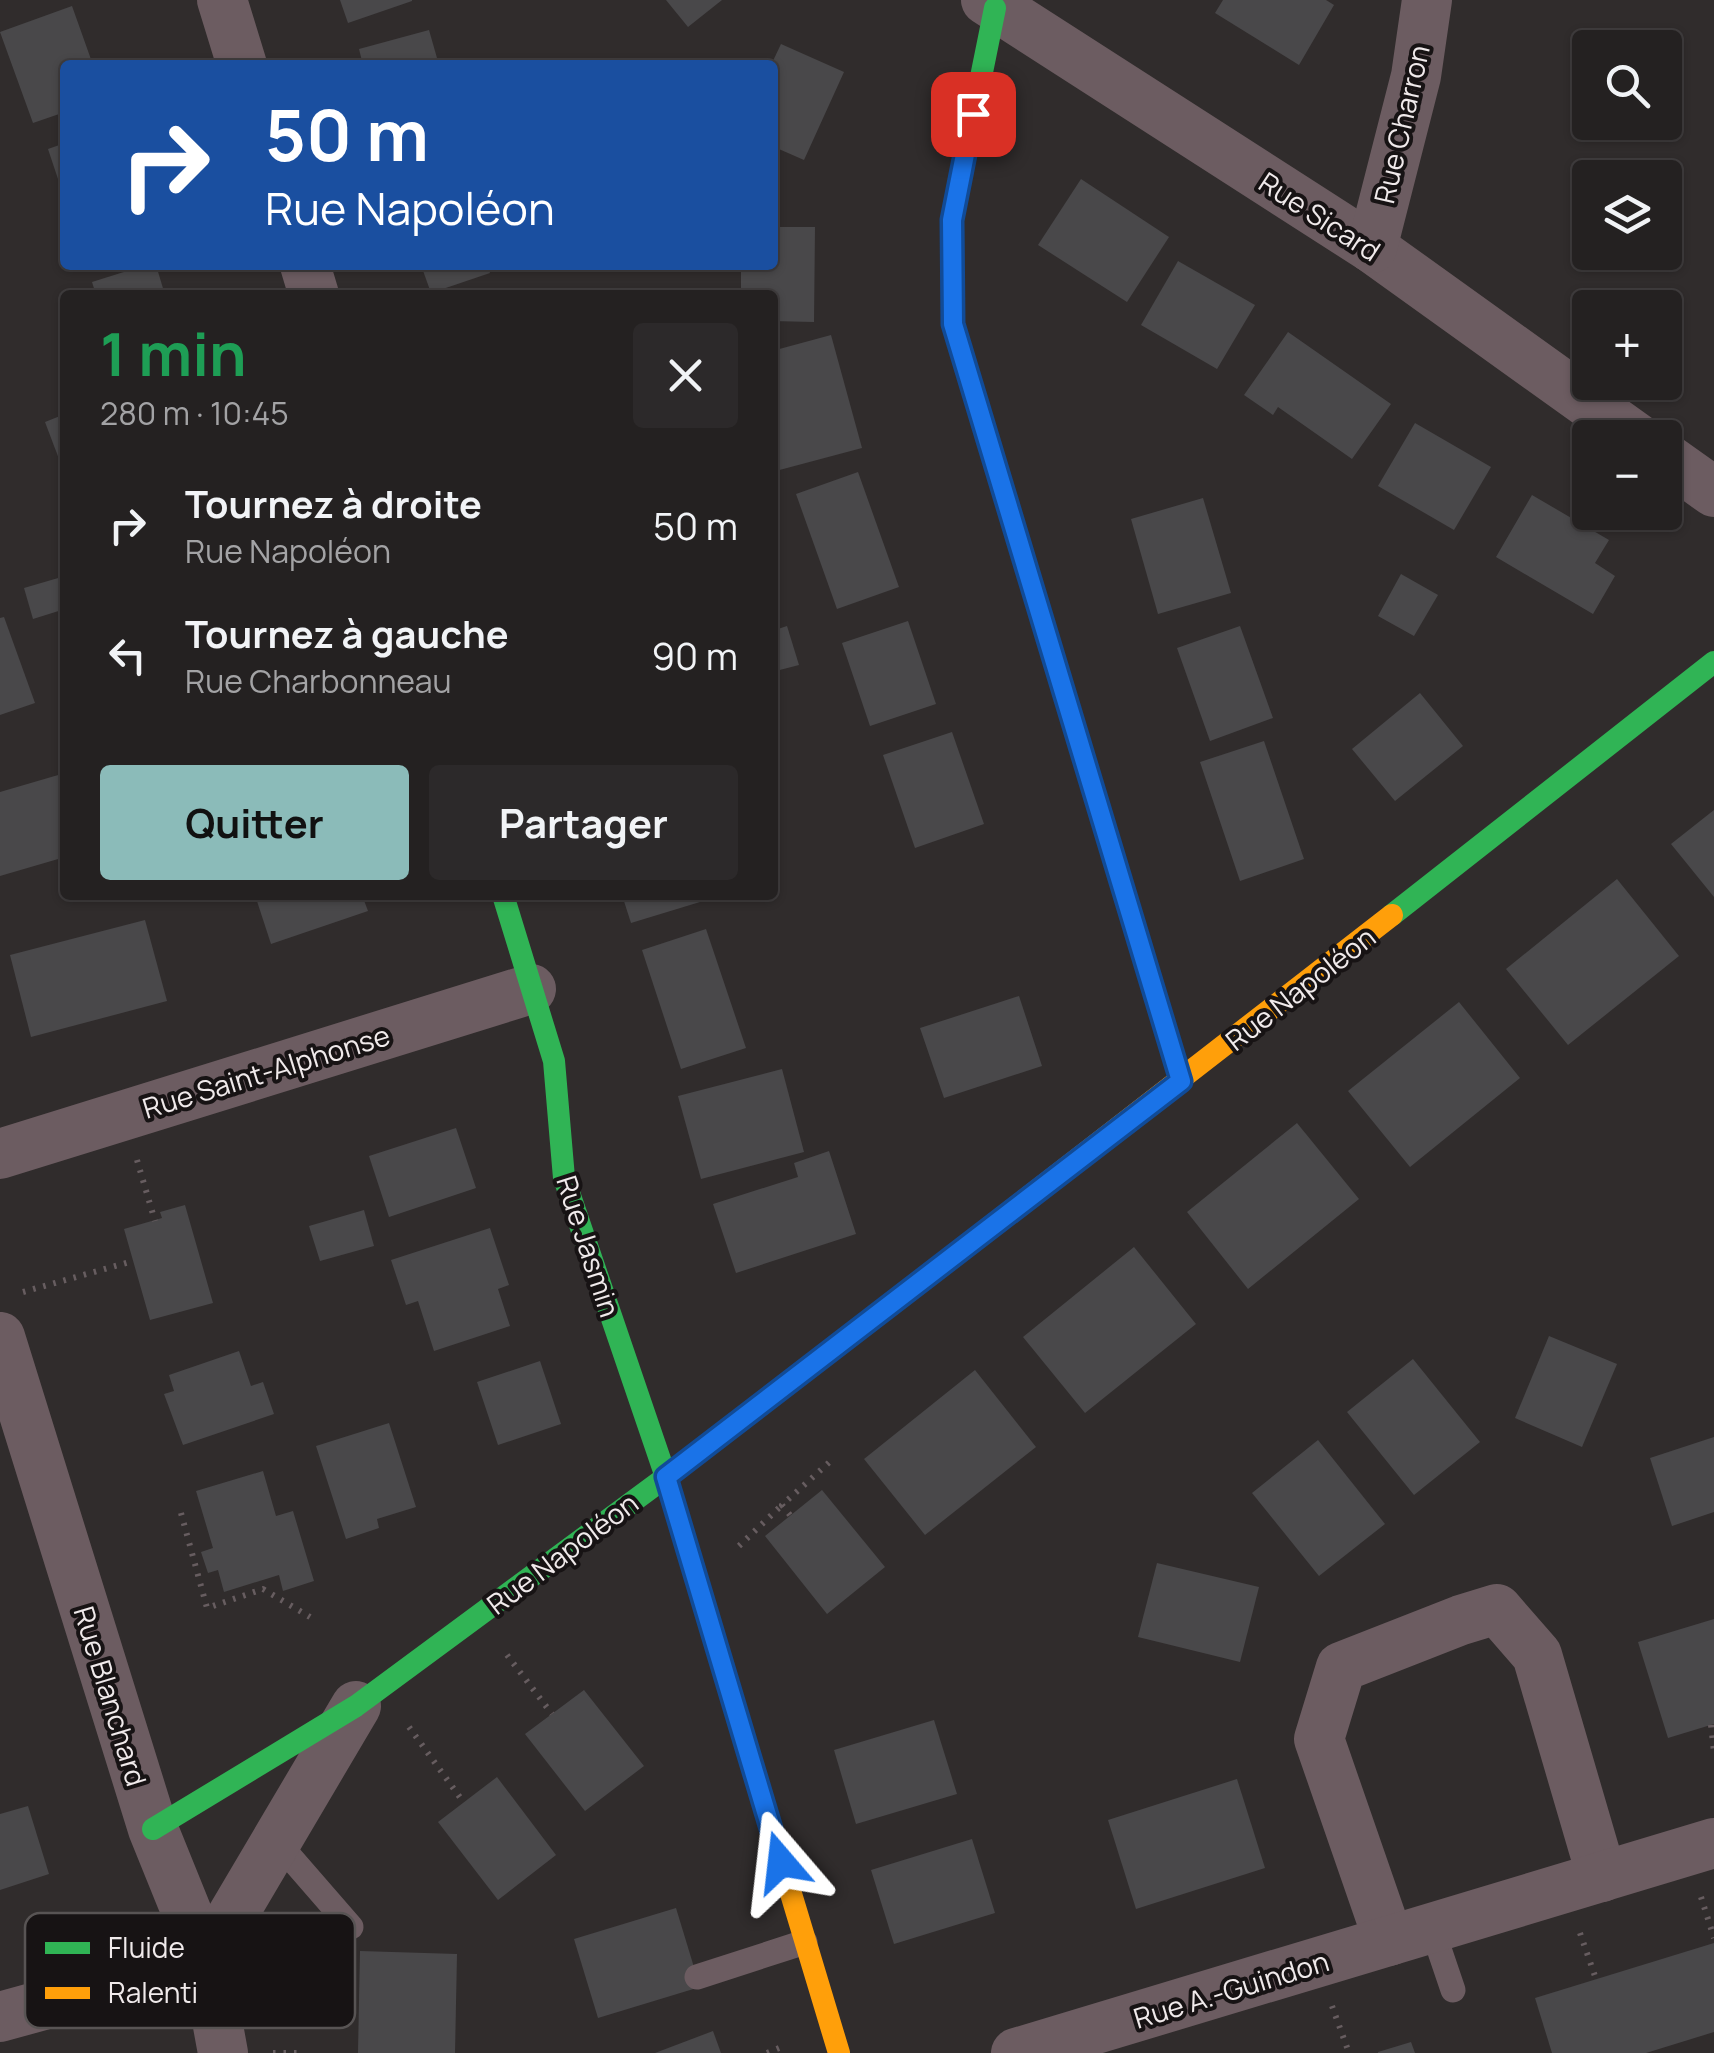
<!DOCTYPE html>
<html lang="fr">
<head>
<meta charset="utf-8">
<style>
	:root { --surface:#242121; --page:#2c292a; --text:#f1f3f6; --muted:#a3a3a5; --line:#413e3f; --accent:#8bbbb9 }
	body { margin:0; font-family:Manrope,sans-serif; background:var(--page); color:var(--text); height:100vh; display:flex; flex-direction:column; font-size:38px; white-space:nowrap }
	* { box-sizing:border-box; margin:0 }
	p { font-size:32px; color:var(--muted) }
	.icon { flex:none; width:55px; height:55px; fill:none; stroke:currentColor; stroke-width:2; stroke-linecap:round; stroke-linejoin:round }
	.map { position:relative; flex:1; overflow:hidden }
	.details { position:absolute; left:60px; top:290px; width:718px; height:610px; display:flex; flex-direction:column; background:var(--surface); border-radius:10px; box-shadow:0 2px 8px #0004,0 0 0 2px var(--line) }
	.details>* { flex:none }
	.hud { position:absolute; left:60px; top:60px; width:718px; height:210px; border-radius:10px; box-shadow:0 2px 8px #0004,0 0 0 2px var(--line); background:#1a4fa0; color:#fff; overflow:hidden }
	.tools { position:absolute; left:1572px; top:30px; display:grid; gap:20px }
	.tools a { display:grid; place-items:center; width:110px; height:110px; border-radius:10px; background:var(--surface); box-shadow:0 2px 8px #0004,0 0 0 2px var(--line); font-size:50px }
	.pin { position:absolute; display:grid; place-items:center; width:85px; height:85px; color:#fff; margin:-42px; border-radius:20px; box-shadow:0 5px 15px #0006 }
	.me { position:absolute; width:110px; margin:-55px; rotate:343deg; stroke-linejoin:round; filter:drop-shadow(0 0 8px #0008) }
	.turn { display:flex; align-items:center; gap:35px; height:210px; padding:0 40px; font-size:45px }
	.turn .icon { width:130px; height:130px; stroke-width:2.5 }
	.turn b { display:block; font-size:70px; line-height:85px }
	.round { display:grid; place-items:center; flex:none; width:105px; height:105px; border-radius:10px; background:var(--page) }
	.headline { display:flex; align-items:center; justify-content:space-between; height:170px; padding:0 40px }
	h1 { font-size:60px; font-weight:700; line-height:75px; color:#1e9e55 }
	.primary-button { display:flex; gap:20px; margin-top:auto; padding:20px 40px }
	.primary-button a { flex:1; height:115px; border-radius:10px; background:var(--accent); color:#111; font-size:40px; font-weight:700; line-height:115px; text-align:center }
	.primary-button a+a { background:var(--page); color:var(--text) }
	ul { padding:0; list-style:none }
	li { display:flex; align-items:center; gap:30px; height:130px; padding:0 40px }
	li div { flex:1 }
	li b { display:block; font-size:38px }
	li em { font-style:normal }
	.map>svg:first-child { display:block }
</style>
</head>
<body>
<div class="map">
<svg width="1714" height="2053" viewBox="0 0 1714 2053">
	<rect width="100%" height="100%" fill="#302c2c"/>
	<g fill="#49484a">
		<path d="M340 0H412V1L348 23Z"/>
		<path d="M666 0H722L688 27Z"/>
		<path d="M1223 0H1326L1334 5 1299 65 1215 13Z"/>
		<path d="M72 6 93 65H65V112L33 123 0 32Z"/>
		<path d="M429 30 439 65H363L359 49Z"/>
		<path d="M781 44 844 72 804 160 772 146V63Z"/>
		<path d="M65 143V197H64L48 149Z"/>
		<path d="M1081 179 1169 237 1127 302 1038 245Z"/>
		<path d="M772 227H815L814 322 772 321V295H741V265H772Z"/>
		<path d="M1178 261 1255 305 1217 369 1141 325Z"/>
		<path d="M146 265H156L165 295H96L92 282Z"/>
		<path d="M421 265H487L490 273 431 293Z"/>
		<path d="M1288 332 1391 404 1352 459 1278 407 1273 415 1244 395Z"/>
		<path d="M831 335 862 448 772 472V351Z"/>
		<path d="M65 414V457L59 459 45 422Z"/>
		<path d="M1415 423 1491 467 1454 530 1378 486Z"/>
		<path d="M858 472 899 587 837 609 796 494Z"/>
		<path d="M1532 495 1609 540 1595 563 1615 576 1593 614 1496 557Z"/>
		<path d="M1203 498 1231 593 1158 614 1131 519Z"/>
		<path d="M1401 574 1438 595 1414 636 1378 616Z"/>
		<path d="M65 576V609L33 619 24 588Z"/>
		<path d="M4 617 35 703 0 715V618Z"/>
		<path d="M908 621 936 704 870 726 842 643Z"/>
		<path d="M787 626 799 665 772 672V631Z"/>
		<path d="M1240 626 1273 718 1210 741 1177 648Z"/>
		<path d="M1420 693 1463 746 1395 801 1352 749Z"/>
		<path d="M952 732 984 824 915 848 883 755Z"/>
		<path d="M1264 741 1304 859 1240 881 1200 762Z"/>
		<path d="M65 773V857L0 876V792Z"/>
		<path d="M1714 810V897L1671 844Z"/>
		<path d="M1617 879 1679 956 1568 1045 1506 969Z"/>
		<path d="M255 895H362L368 911 271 944Z"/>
		<path d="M622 895H698L700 902 631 923Z"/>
		<path d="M145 920 167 1001 31 1037 10 955Z"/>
		<path d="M706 929 746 1048 681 1069 642 950Z"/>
		<path d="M1019 996 1042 1066 944 1098 920 1028Z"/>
		<path d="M1459 1002 1520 1078 1410 1167 1348 1091Z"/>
		<path d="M782 1069 804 1152 701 1179 678 1096Z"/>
		<path d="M1297 1123 1359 1199 1248 1289 1187 1212Z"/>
		<path d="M456 1128 476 1188 389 1217 369 1156Z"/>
		<path d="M829 1151 856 1234 736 1273 713 1204 798 1177 794 1163Z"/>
		<path d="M185 1205 213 1303 150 1320 124 1229 162 1218 160 1212Z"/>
		<path d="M364 1210 374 1246 320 1261 309 1226Z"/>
		<path d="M490 1228 509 1285 498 1289 510 1326 434 1351 418 1301 406 1305 391 1260Z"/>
		<path d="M1134 1247 1196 1324 1085 1413 1023 1337Z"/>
		<path d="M1549 1336 1617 1364 1582 1447 1515 1418Z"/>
		<path d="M239 1351 251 1386 263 1382 274 1414 183 1445 164 1394 174 1391 169 1375Z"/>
		<path d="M1413 1359 1480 1442 1414 1495 1347 1412Z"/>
		<path d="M540 1361 561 1424 498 1445 477 1382Z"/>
		<path d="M975 1370 1036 1447 925 1535 864 1459Z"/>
		<path d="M389 1423 416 1507 377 1519 379 1528 346 1539 316 1446Z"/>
		<path d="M1714 1437V1512L1672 1526 1650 1458Z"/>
		<path d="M1318 1440 1385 1524 1319 1576 1252 1493Z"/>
		<path d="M263 1471 276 1516 293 1511 314 1581 283 1591 279 1575 224 1592 218 1570 208 1573 201 1552 213 1548 196 1491Z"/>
		<path d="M822 1490 885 1567 827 1614 765 1536Z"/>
		<path d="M1157 1563 1259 1587 1240 1662 1138 1637Z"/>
		<path d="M1714 1619V1724L1668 1738 1638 1642Z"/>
		<path d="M584 1690 644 1766 585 1811 525 1734Z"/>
		<path d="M934 1720 957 1794 856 1824 834 1750Z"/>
		<path d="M497 1777 556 1855 498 1900 438 1822Z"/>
		<path d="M1237 1779 1265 1868 1136 1909 1108 1820Z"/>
		<path d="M28 1806 49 1874 0 1890V1814Z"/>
		<path d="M972 1839 995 1913 894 1944 871 1870Z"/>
		<path d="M676 1908 700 1987 598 2018 574 1939Z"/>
		<path d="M1714 1943V2032L1646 2053H1552L1535 1998Z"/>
		<path d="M360 1951 457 1954 455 2053H358Z"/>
		<path d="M713 2031 721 2053H655Z"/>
		<path d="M1411 2042 1415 2053H1378V2052Z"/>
	</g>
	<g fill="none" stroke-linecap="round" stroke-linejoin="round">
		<g stroke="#675d60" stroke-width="6" stroke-dasharray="2.5 8" stroke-linecap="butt">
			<path d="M137 1160 155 1221"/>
			<path d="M23 1292 133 1261"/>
			<path d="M181 1513 207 1608 263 1589 310 1617"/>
			<path d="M790 1515 782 1505 834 1458"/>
			<path d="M739 1546 782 1505"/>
			<path d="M507 1655 552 1714"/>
			<path d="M1711 1725 1714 1752"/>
			<path d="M409 1727 464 1803"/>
			<path d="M1701 1897 1714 1938"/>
			<path d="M1580 1933 1596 1979"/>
			<path d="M257 1969 359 1989"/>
			<path d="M1332 2006 1349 2053"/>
			<path d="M273 2053H297"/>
			<path d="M767 2053 784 2046"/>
		</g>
		<g stroke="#6c5c61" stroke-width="25">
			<path d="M278 1843 351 1927"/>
			<path d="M1432 1928 1453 1990"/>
			<path d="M697 1977 805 1942"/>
		</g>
		<g stroke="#6c5c61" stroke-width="50">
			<path d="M222 0 242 65"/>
			<path d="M986 0 1372 248 1637 438"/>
			<path d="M1372 248 1416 76 1427 0"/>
			<path d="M305 265 314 295"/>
			<path d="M1665 457 1714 492"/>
			<path d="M0 1154 531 989"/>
			<path d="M0 1337 153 1829 206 1960 223 2053"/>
			<path d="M1389 1941 1319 1739 1341 1667 1461 1620 1497 1609 1537 1655 1602 1877"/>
			<path d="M0 2017 206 1960 356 1706"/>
			<path d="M1016 2053 1714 1843"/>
		</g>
		<g stroke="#30b455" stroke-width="22">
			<path d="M995 8 952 220 953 324 1181 1081"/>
			<path d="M503 895 554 1061 564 1178 666 1477 742 1731"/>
			<path d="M1392 915 1714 662"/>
			<path d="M153 1829 356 1706 666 1477 848 1337"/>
		</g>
		<g stroke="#ff9f0a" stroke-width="22">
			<path d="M848 1337 1392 915"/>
			<path d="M742 1731 839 2053"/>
		</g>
	</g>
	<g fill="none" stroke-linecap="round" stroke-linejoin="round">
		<defs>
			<path id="route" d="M781 1862 666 1477 1181 1081 953 324 952 220 973 114"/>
		</defs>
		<use href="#route" stroke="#114b97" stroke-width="25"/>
		<use href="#route" stroke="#1a73e8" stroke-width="18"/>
	</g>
	<g text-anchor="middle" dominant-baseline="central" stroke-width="8" stroke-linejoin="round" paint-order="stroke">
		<g font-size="28" fill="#f0eaeb" stroke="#171314">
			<text transform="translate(1401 124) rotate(-77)">Rue Charron</text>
			<text transform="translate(1320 216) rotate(33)">Rue Sicard</text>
			<text transform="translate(1300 988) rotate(-38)">Rue Napoléon</text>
			<text transform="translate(266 1071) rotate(-17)">Rue Saint-Alphonse</text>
			<text transform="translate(589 1246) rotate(72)">Rue Jasmin</text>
			<text transform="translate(562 1553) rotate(-37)">Rue Napoléon</text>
			<text transform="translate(111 1696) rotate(73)">Rue Blanchard</text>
			<text transform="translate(1231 1989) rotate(-17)">Rue A.-Guindon</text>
		</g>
	</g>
	<rect x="25" y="1913" width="330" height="115" rx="15" fill="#171314" stroke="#585454" stroke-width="2.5"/>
	<rect x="45" y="1942" width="45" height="12" fill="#30b455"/>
	<rect x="45" y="1987" width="45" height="12" fill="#ff9f0a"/>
	<g font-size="28" fill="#f0eaeb">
		<text x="108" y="1958">Fluide</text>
		<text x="108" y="2003">Ralenti</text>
	</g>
</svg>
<div class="tools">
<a><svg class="icon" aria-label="search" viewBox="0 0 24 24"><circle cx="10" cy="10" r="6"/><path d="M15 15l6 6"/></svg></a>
<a><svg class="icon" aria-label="layers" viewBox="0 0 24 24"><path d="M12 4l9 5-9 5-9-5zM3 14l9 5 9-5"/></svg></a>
<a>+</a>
<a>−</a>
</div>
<div class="pin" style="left:973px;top:114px;background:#d93025"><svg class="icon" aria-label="arrive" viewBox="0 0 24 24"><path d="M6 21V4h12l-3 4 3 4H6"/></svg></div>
<svg class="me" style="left:781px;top:1862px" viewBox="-20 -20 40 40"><path d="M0-17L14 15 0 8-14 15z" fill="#1a73e8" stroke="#fff" stroke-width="4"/></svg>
<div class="hud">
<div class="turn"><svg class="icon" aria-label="right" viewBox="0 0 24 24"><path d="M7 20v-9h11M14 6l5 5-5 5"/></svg><div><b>50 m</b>Rue Napoléon</div></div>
</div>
<section class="details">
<div class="headline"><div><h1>1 min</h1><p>280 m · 10:45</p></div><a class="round"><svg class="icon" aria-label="close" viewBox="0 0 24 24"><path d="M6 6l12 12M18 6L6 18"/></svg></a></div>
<ul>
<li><svg class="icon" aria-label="right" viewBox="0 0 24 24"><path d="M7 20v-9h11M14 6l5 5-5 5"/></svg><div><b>Tournez à droite</b><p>Rue Napoléon</p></div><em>50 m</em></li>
<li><svg class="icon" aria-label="left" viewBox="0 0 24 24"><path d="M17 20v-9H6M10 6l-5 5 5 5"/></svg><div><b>Tournez à gauche</b><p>Rue Charbonneau</p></div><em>90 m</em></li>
</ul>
<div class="primary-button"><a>Quitter</a><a>Partager</a></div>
</section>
</div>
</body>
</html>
